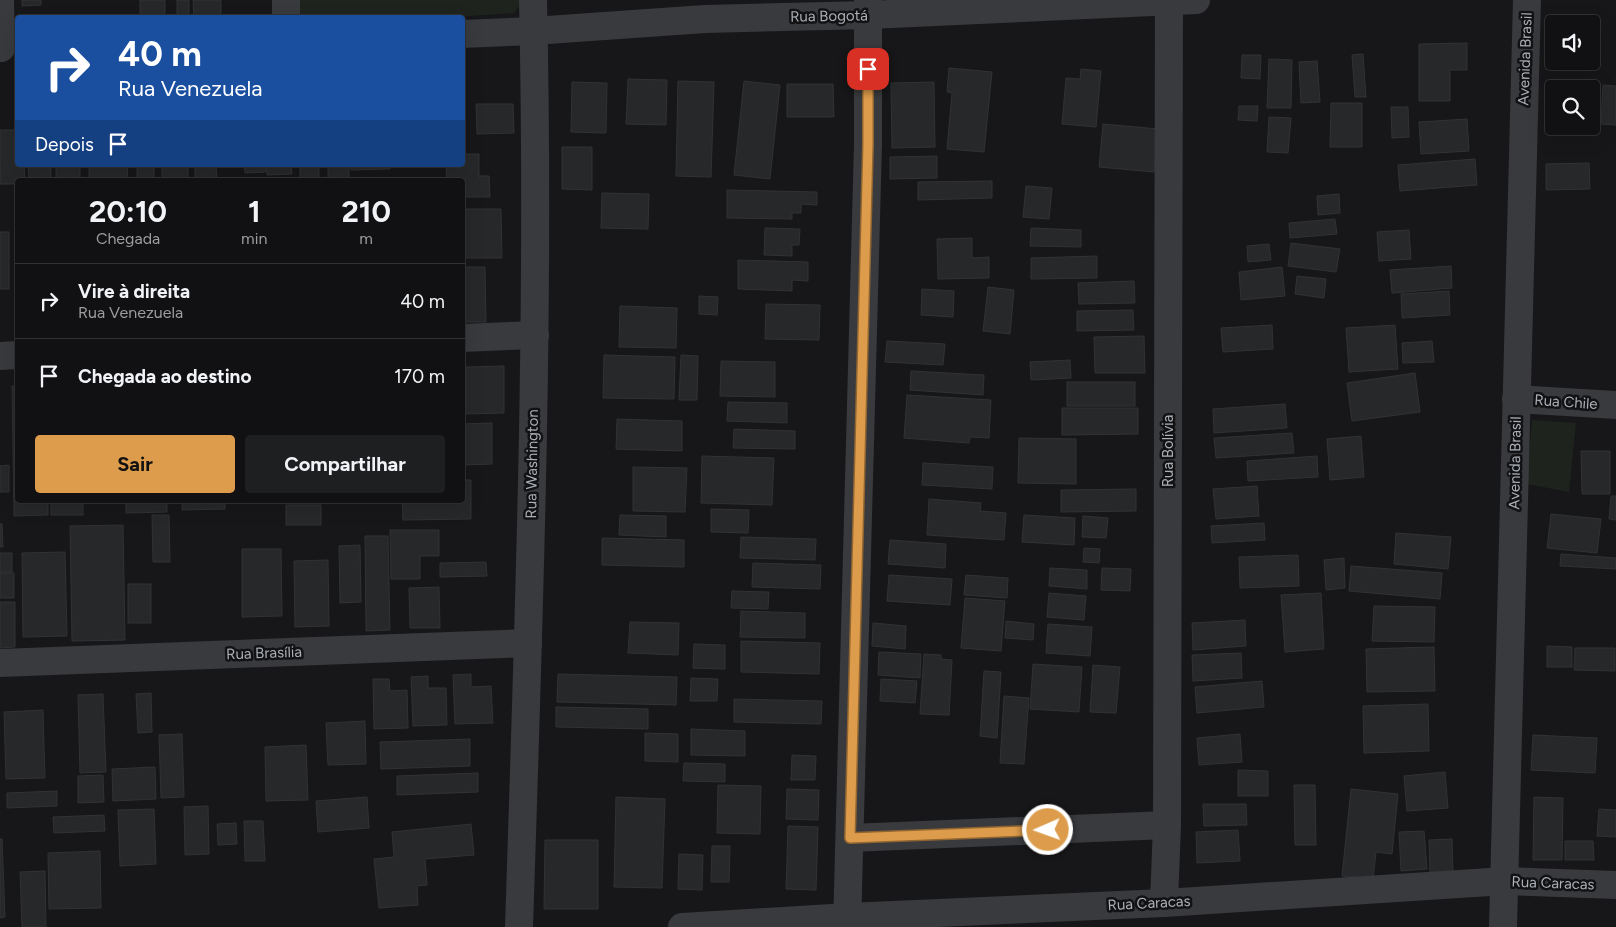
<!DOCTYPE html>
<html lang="pt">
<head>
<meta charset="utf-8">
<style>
	:root { --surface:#111113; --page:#1e1f21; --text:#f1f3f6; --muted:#9c9da0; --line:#303133; --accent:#dd9c4b }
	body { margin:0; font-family:Figtree,sans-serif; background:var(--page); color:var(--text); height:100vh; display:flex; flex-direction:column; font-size:19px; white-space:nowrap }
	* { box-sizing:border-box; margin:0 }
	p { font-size:16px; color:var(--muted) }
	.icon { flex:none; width:28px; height:28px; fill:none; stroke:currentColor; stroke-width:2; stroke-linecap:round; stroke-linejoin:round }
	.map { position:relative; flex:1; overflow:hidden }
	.drawer { position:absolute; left:15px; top:178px; width:450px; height:325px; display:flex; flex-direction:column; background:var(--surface); border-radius:5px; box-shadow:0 5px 20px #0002,0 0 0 1px var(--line) }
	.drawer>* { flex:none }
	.banner { position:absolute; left:15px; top:15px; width:450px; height:152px; border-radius:5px; box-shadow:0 5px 20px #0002,0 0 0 1px var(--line); background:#1a4fa0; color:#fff; overflow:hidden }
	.fabs { position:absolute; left:1545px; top:15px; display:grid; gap:10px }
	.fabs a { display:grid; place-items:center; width:55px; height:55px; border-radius:5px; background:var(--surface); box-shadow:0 5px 20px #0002,0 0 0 1px var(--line); font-size:25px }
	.pin { position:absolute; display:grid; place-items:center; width:42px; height:42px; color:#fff; margin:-21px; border-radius:10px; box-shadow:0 2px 8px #0006 }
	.me { position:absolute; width:55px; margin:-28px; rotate:268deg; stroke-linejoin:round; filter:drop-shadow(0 0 4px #0008) }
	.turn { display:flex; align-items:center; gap:18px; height:105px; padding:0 20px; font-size:22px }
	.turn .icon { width:65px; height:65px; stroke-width:2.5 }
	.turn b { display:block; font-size:35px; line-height:42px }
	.then { display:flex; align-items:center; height:48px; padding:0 20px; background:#0003; gap:10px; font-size:19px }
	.eta { display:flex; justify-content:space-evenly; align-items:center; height:85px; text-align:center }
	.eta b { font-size:30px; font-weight:700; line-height:35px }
	.cta { display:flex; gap:10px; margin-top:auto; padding:10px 20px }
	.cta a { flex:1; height:58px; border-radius:5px; background:var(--accent); color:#111; font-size:20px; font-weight:700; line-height:58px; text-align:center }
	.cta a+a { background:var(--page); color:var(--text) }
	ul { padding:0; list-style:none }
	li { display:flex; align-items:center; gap:15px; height:75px; padding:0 20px; border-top:1px solid var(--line) }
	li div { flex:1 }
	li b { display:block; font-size:19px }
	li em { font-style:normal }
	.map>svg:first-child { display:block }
</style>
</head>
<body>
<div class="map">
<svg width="1616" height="927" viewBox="0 0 1616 927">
	<rect width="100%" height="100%" fill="#171719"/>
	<g fill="#1e231e">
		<path d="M297 0H522V3L514 13 443 18H297Z"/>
		<path d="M1532 420 1576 423 1569 492 1527 484Z"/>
	</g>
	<g fill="#27282a" stroke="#313235">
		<path d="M22 0H41V5L22 6Z"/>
		<rect x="140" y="0" width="25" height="18"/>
		<rect x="177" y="0" width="12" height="18"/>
		<path d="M193 0H221V18H194Z"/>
		<path d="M1467 43V70H1450V101H1419V44Z"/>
		<path d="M1363 54 1366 97H1355L1352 55Z"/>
		<path d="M1242 55H1261L1260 79 1241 78Z"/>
		<path d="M1269 59 1292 60 1291 108H1267Z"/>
		<path d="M1317 61 1320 102 1301 103 1299 62Z"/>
		<path d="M949 68 992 72 984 152 947 149 952 93 947 92Z"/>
		<path d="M1081 69 1101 71 1096 127 1062 124 1066 78 1080 79Z"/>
		<path d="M628 79 667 80 666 125 626 124Z"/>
		<path d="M678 81 714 82 711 177 676 176Z"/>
		<path d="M744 81 780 85 770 179 734 175Z"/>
		<path d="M572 82 607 83 606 133 571 132Z"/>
		<path d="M934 82 935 147 892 148 891 83Z"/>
		<path d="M787 84H833L834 117H787Z"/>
		<path d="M462 85 464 134H462Z"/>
		<path d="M1603 85 1616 86V125L1601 124Z"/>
		<path d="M1331 103H1362V147H1330Z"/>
		<path d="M476 104H513L514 133 477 134Z"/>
		<path d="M1239 106H1258L1257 121 1238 120Z"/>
		<path d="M1391 107H1408L1409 137 1392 138Z"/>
		<path d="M1269 117 1291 118 1288 153 1267 152Z"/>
		<path d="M1467 119 1469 151 1421 154 1419 122Z"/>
		<path d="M1103 124 1158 129 1154 172 1099 167Z"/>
		<path d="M0 130H18V165H24L25 180H18V184H0Z"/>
		<path d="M562 147H592V190L562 189Z"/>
		<path d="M462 154H479V176H489L490 197H462V180H447L446 165H462Z"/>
		<path d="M937 156V178L890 179V157Z"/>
		<path d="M1475 159 1477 185 1400 191 1398 165Z"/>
		<path d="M1589 163 1590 189 1546 190V164Z"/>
		<path d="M28 165H51V180H29Z"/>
		<rect x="56" y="165" width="24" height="15"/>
		<rect x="137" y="165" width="17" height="15"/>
		<rect x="162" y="165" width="26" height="15"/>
		<path d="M195 165H216L217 180H195Z"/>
		<path d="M244 165H266V172L245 173Z"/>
		<path d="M267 165H291L292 174 267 175Z"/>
		<rect x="300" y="165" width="19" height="15"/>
		<rect x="328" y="165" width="21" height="15"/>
		<path d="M351 165H390V169L351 170Z"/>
		<path d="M127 166 128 180H89V167Z"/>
		<path d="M992 181V198L918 200V182Z"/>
		<path d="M1026 186 1052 188 1049 219 1023 217Z"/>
		<path d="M727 190 817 192V205L801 204V213H792V219L727 218Z"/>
		<path d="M602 193 649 194 648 229 601 228Z"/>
		<path d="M1339 194 1340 213 1318 215 1317 196Z"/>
		<path d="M462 209H501L502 258H462Z"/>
		<path d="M1335 219 1337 234 1290 238 1289 223Z"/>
		<path d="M765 228 800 229 799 245H792V256L764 255Z"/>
		<path d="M1031 228 1081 230V247L1030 246Z"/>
		<path d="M1409 230 1411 259 1379 261 1377 232Z"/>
		<rect x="0" y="232" width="9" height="57"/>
		<path d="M972 238V258L989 257V278L938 279 937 239Z"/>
		<path d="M1291 243 1340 249 1336 272 1288 266Z"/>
		<path d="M1269 244 1271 260 1248 262 1247 246Z"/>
		<path d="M1097 256V278L1031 279V258Z"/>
		<path d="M738 260 808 262V281L792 280V291L738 289Z"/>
		<path d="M1451 266 1452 288 1392 293 1390 270Z"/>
		<path d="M462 267H485L486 322H462Z"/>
		<path d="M1282 267 1285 296 1241 300 1239 272Z"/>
		<path d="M1297 276 1326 279 1324 298 1295 294Z"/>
		<path d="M1134 281 1135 303 1079 304 1078 283Z"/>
		<path d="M988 287 1014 290 1010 334 983 331Z"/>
		<path d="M922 289 954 291 953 317 921 315Z"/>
		<path d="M1449 291 1450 315 1402 318 1401 294Z"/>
		<path d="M699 296 718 297 717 315 699 314Z"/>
		<path d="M766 304 820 305 819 340 765 339Z"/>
		<path d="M620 306 677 308 676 348 619 347Z"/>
		<path d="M1133 310 1134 330 1077 331V311Z"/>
		<path d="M1272 325 1273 349 1223 352 1221 328Z"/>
		<path d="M1395 325 1398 369 1349 372 1346 328Z"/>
		<path d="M1144 336 1145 373H1095L1094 337Z"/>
		<path d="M887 341 945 344 943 365 885 362Z"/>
		<path d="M1432 341 1434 362 1403 363 1402 343Z"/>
		<path d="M604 355 675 357 674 399 603 398Z"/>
		<path d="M681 355 698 356 697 400H679Z"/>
		<path d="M1070 360 1071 378 1031 380 1030 362Z"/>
		<path d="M721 361 775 362V397L720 396Z"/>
		<path d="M504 366V413L466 414V367Z"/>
		<path d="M911 371 984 375 983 395 910 390Z"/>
		<path d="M1415 373 1420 412 1352 421 1347 383Z"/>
		<rect x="1067" y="382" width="68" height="24"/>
		<path d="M12 386H18V500H48V515L14 516Z"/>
		<path d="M907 395 991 400 989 438 970 437 969 443 904 438Z"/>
		<path d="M728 402 787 403V423L727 421Z"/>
		<path d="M1285 404 1287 428 1214 433 1213 409Z"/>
		<path d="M1062 408H1138V434L1062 435Z"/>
		<path d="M617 419 682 421V451L616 449Z"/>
		<path d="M492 423V464L462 465V424Z"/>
		<path d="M734 429 795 431V449L733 448Z"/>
		<path d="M1292 433 1294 453 1216 458 1214 438Z"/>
		<path d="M1361 436 1364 477 1330 480 1327 439Z"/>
		<path d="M1019 438 1076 439V484L1018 483Z"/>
		<path d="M1581 451H1610V494H1582Z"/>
		<path d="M702 456 774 458 772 505 701 503Z"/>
		<path d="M1317 456 1318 477 1248 481 1247 461Z"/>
		<path d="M923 463 993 467 992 489 922 485Z"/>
		<path d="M9 465V492H0V466Z"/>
		<path d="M633 467 687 468 685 512 633 511Z"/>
		<path d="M462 480H471V519L403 520 402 500H462Z"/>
		<path d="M1257 486 1259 516 1216 519 1213 489Z"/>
		<path d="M1136 489V511L1061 512V490Z"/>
		<path d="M1611 496H1616V520L1609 519Z"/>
		<path d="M929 499 981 503 980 511 1006 513 1004 540 927 535Z"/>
		<rect x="51" y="500" width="32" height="15"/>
		<path d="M126 500H167V512L126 513Z"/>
		<path d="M182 500H225V509L182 510Z"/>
		<rect x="286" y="505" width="35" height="20"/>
		<path d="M711 509 749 510 748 533 711 532Z"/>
		<path d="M1551 514 1601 519 1597 553 1547 548Z"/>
		<path d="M152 515H169L170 562H153Z"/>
		<path d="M620 515 666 516V537L619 535Z"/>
		<path d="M1024 515 1075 518 1074 545 1022 542Z"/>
		<path d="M1083 516 1108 518 1106 538 1082 537Z"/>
		<path d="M1264 523 1265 540 1212 543 1211 526Z"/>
		<path d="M0 524H2L3 547H0Z"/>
		<path d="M123 525 125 640 72 641 70 526Z"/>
		<path d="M390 530H439V556H420V579H391Z"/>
		<path d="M1396 533 1451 537 1448 569 1394 564Z"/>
		<path d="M365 536H388L390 630 366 631Z"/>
		<path d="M741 537 816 539 815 560 740 558Z"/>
		<path d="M602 538 684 540V567L602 565Z"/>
		<path d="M890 540 946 544 945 568 888 564Z"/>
		<path d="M360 545 361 602 340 603 339 546Z"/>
		<path d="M1084 548 1100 549 1099 563 1083 562Z"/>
		<path d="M242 549H281L282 616 242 617Z"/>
		<path d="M65 552 67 636 23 637 22 553Z"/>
		<rect x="0" y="553" width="12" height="19"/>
		<path d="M1561 554 1616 558V569L1560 566Z"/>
		<path d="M1298 555 1299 586 1240 588 1239 557Z"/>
		<path d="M1344 558 1345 588 1326 590 1324 560Z"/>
		<path d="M328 560 329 626 295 627 294 561Z"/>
		<path d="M486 562 487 576 440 577V563Z"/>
		<path d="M753 563 821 565 820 589 752 587Z"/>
		<path d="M1351 566 1442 573 1440 599 1349 591Z"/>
		<path d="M1050 568 1087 570V589L1049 586Z"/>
		<path d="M1102 568 1131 569 1130 591 1101 590Z"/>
		<rect x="0" y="573" width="14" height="25"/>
		<path d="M889 575 952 579 950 605 887 601Z"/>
		<path d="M966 575 1008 578 1007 598 964 595Z"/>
		<rect x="128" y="584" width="23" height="39"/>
		<path d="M439 587 440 628H410L409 588Z"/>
		<path d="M732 591 769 592 768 609 731 608Z"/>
		<path d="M1049 593 1086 596 1084 620 1047 617Z"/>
		<path d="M1321 593 1324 649 1285 652 1281 595Z"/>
		<path d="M965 598 1005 601 1001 651 961 648Z"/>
		<path d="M0 602H15V647L0 648Z"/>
		<path d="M1374 606 1435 607 1434 642 1372 641Z"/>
		<path d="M741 611 805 613V638L740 637Z"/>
		<path d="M1245 620 1246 646 1193 650 1192 623Z"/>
		<path d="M1006 621 1034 624 1033 640 1005 638Z"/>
		<path d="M630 622 679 623 678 655 628 653Z"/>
		<path d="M873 623 906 626 905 649 872 646Z"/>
		<path d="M1048 624 1092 627 1090 656 1046 653Z"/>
		<path d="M741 641 820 643 819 674 741 672Z"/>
		<path d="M694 644 725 645V669L693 668Z"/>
		<path d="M1547 646 1572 647V667H1547Z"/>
		<path d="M1434 647 1435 691 1367 692 1366 649Z"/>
		<path d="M1575 648H1615V671L1574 670Z"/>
		<path d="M879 652 921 654 920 678 878 675Z"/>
		<path d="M1241 653 1242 678 1193 681 1192 655Z"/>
		<path d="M924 654 941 655V659L952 660 949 715 920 714Z"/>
		<path d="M1033 664 1082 667 1079 712 1030 709Z"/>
		<path d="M1093 665 1120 667 1116 713 1090 712Z"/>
		<path d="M984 671 1001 672 997 738 980 736Z"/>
		<path d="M471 674V687L491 686 493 723 455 724 453 675Z"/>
		<path d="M558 674 677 677 676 705 557 702Z"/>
		<path d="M428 676V688H446L447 725 413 726 411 677Z"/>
		<path d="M691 678 718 679 717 701H690Z"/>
		<path d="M373 679H389L390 691 407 690 408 728 374 729Z"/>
		<path d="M881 679 917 681 915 703 880 701Z"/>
		<path d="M1262 681 1264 707 1197 713 1195 687Z"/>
		<path d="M151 693 152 732 138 733 136 694Z"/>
		<path d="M103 694 106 772 80 773 78 695Z"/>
		<path d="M1004 696 1029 698 1024 764 1000 763Z"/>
		<path d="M734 699 822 701 821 724 734 722Z"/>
		<path d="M1428 704 1429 751 1364 753 1363 706Z"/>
		<path d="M556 707 648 709V729L556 727Z"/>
		<path d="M43 710 45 778 6 779 4 712Z"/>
		<path d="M365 721 366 764 328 765 326 723Z"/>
		<path d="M691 729 745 731V756L691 755Z"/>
		<path d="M645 733 678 734V762L645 761Z"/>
		<path d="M182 734 184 797 161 798 159 735Z"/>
		<path d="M1240 734 1242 762 1199 765 1197 738Z"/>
		<path d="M1533 735 1597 738 1595 773 1531 770Z"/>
		<path d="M470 739V766L381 769 380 742Z"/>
		<path d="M306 745 308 800 266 801 265 747Z"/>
		<path d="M792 755 816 756 815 780H791Z"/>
		<path d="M684 763 725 764V782L683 781Z"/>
		<path d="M155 767 156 799 113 801 112 769Z"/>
		<path d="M1238 770 1268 771V796H1238Z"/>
		<path d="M1445 772 1448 808 1407 811 1404 776Z"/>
		<path d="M478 773V792L397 795V776Z"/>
		<path d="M103 775 104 802 78 803V776Z"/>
		<path d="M718 785 761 786 760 834 717 833Z"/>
		<path d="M1294 785H1315L1316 845H1295Z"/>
		<path d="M787 789 819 790 818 820 786 819Z"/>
		<path d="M1351 789 1398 794 1392 854 1376 852 1373 879 1342 876Z"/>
		<path d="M57 791V806L7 808V793Z"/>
		<path d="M367 797 369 828 318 832 316 801Z"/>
		<path d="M616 797 665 799 662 888 614 887Z"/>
		<path d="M1534 797 1563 798 1562 860H1533Z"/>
		<path d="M1203 804H1246L1247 825 1204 826Z"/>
		<path d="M208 806 209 854 185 855 184 807Z"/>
		<path d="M154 809 156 864 120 866 118 810Z"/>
		<path d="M1599 809 1616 810V837L1597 836Z"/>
		<path d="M104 815 105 831 54 833 53 817Z"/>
		<path d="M244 821H263L265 861H245Z"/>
		<path d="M236 823 237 844 218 845 217 824Z"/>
		<path d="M471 824 474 855 425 859 427 885 417 886 418 905 379 908 374 859 394 857 392 832Z"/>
		<path d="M788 826 818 827 816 890 786 889Z"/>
		<path d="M1238 830 1240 861 1197 863 1196 832Z"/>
		<path d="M1424 831 1427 869 1401 871 1399 832Z"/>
		<path d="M0 839H2L5 917 0 918Z"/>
		<path d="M1452 839 1453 873 1430 874 1429 840Z"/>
		<path d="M545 840H598V909H544Z"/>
		<path d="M1565 841H1593L1594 860H1565Z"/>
		<path d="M712 846H730L729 882H711Z"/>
		<path d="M100 851 101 908 49 909 48 853Z"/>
		<path d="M679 854 703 855 702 890 678 889Z"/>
		<path d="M45 871 46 927H22L20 872Z"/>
	</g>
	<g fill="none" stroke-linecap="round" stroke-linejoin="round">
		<g stroke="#393a3d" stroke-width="28">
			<path d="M0 0 1 48"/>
			<path d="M286 0V18"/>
			<path d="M462 34 533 31 705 19 869 15 1196 0"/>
			<path d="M462 338 535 335"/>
			<path d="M0 356 18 355"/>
			<path d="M1516 399 1616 405"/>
			<path d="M0 663 528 643"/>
			<path d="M850 838 1167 825"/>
			<path d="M1164 903 1167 825 1169 0"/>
			<path d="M519 927C529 618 540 309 533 0"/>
			<path d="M682 927 848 917 1164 903 1505 881 1616 885"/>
			<path d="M847 927 868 144V0"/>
			<path d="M1503 927 1527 0"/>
		</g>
	</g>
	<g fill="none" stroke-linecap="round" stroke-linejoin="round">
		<defs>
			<path id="route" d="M868 69V144L850 838 1048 830"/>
		</defs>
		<use href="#route" stroke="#906531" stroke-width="12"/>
		<use href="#route" stroke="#dd9c4b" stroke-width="9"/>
	</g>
	<g text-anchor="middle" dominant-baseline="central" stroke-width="5" stroke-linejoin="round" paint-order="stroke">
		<g font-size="15" fill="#abb0b7" stroke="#121214">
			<text transform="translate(829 16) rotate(-1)">Rua Bogotá</text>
			<text transform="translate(1525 59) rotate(-88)">Avenida Brasil</text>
			<text transform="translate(1566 402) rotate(4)">Rua Chile</text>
			<text transform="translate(1168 451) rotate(-90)">Rua Bolívia</text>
			<text transform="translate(1515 463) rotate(-89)">Avenida Brasil</text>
			<text transform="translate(532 464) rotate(-89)">Rua Washington</text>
			<text transform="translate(264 653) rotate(-2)">Rua Brasília</text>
			<text transform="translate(1553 883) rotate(2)">Rua Caracas</text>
			<text transform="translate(1149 903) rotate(-3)">Rua Caracas</text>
		</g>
	</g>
</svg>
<div class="fabs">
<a><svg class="icon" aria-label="sound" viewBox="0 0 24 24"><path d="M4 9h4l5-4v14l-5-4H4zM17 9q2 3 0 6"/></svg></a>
<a><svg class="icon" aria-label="search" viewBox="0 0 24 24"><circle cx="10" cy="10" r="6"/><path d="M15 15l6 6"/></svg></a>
</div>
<div class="pin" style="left:868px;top:69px;background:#d93025"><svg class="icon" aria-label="arrive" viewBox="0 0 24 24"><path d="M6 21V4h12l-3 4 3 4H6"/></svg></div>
<svg class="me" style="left:1048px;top:830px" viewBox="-20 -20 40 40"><circle r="17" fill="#dd9c4b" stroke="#fff" stroke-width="3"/><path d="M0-11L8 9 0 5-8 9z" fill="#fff"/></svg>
<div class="banner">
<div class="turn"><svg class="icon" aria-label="right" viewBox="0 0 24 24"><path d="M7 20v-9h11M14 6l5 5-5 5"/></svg><div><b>40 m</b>Rua Venezuela</div></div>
<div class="then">Depois<svg class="icon" aria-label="arrive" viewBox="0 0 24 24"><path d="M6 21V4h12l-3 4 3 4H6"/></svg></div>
</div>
<section class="drawer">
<div class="eta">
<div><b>20:10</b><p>Chegada</p></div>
<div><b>1</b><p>min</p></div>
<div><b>210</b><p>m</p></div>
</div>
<ul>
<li><svg class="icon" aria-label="right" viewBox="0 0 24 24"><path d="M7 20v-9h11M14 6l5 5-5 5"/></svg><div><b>Vire à direita</b><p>Rua Venezuela</p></div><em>40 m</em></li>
<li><svg class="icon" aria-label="arrive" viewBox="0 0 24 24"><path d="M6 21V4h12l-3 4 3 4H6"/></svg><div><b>Chegada ao destino</b></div><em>170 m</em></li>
</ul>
<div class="cta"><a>Sair</a><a>Compartilhar</a></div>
</section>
</div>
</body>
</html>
